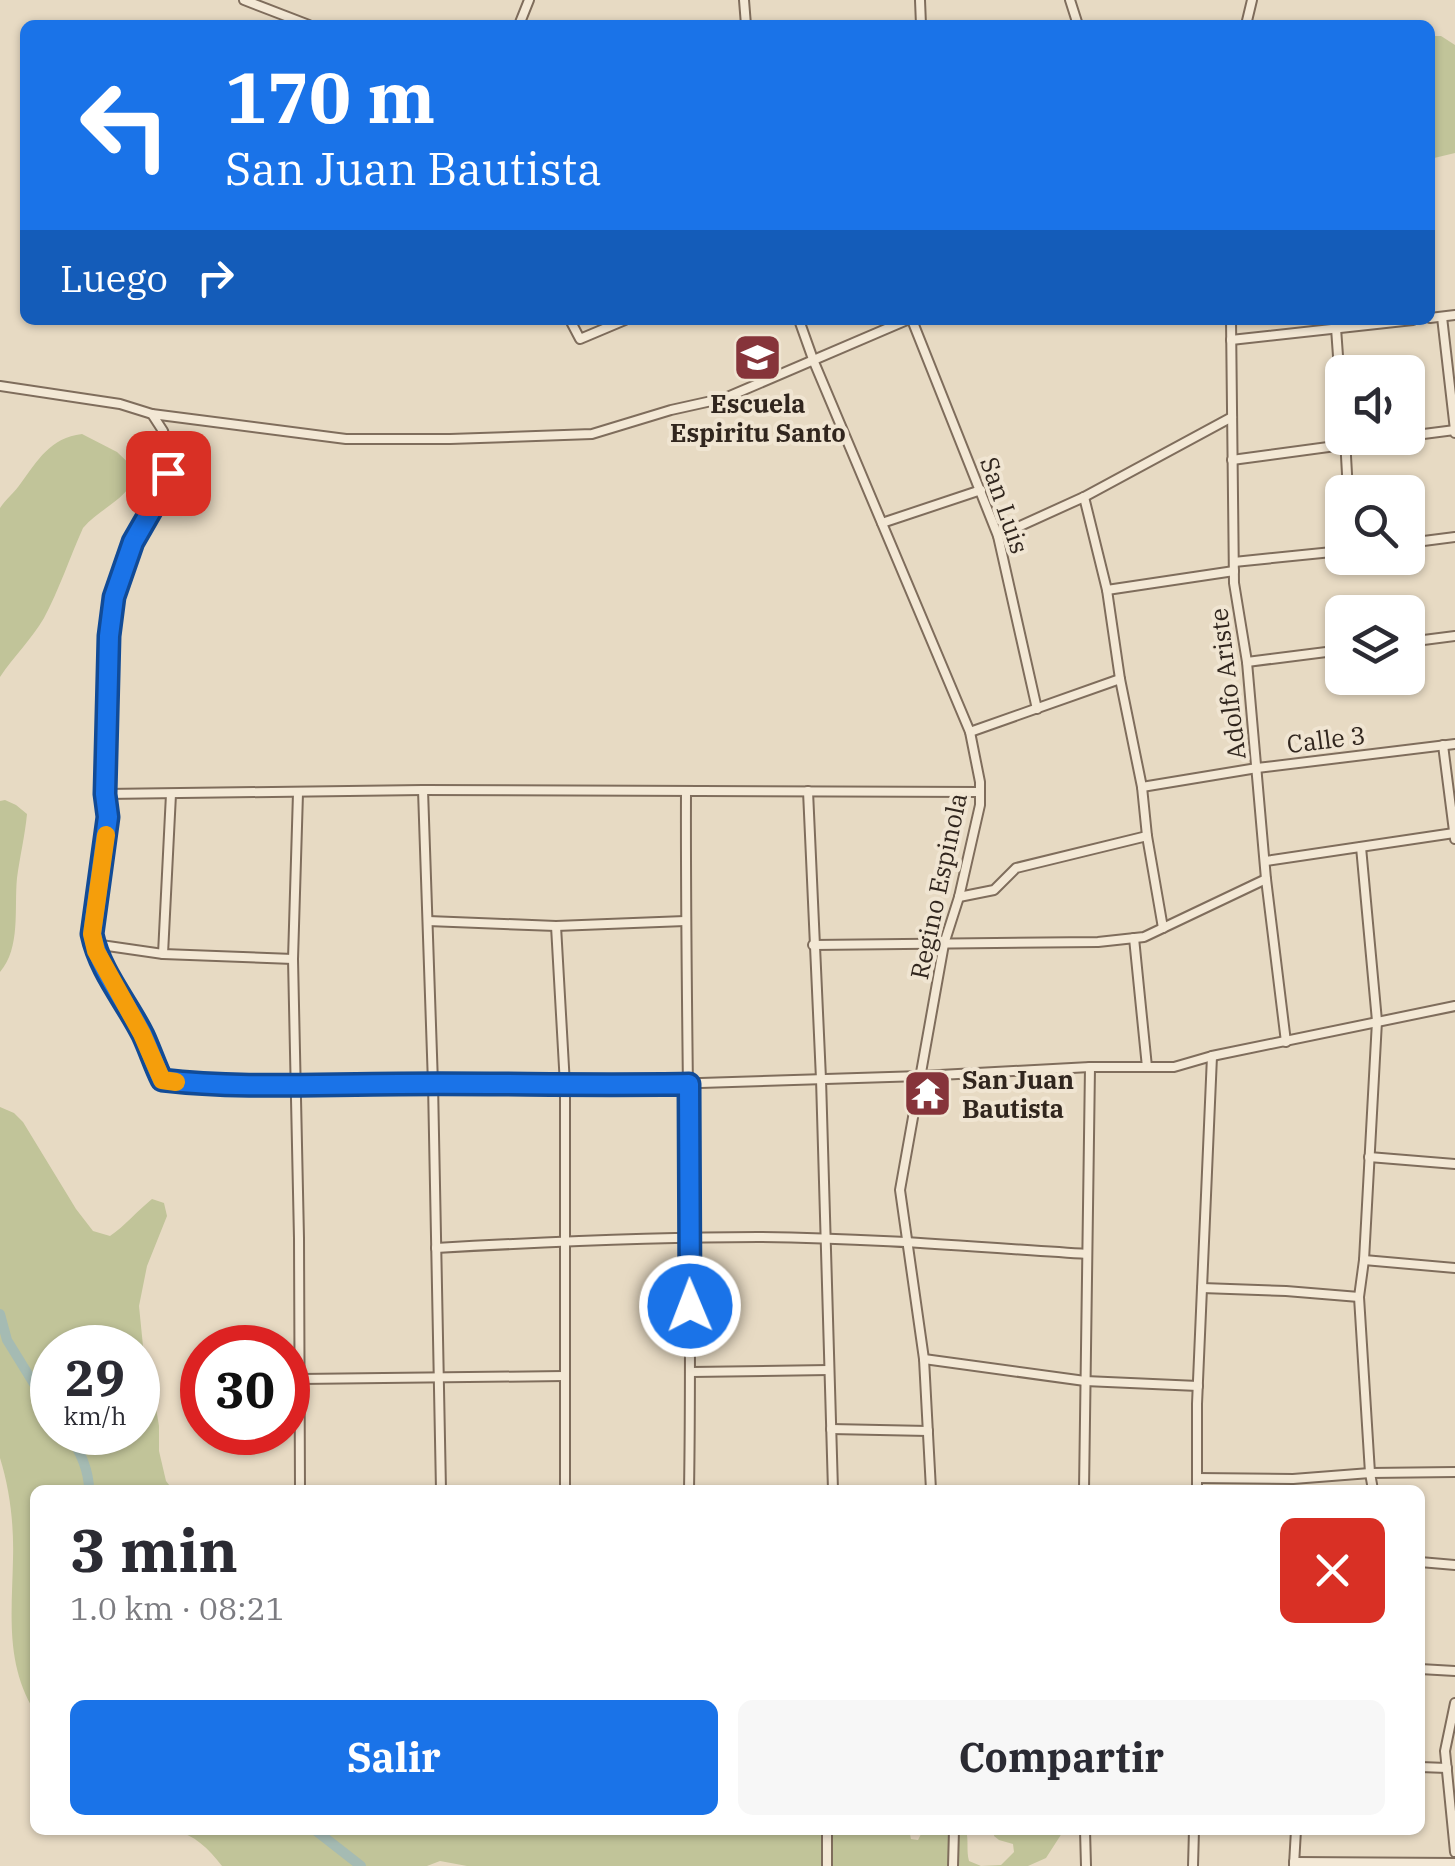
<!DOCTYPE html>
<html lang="es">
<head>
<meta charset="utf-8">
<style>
	:root { --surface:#fff; --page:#f7f7f7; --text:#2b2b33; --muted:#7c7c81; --accent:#1a73e8 }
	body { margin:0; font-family:"IBM Plex Serif",serif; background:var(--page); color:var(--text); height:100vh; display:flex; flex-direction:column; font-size:38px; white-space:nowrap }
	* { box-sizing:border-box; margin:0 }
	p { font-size:32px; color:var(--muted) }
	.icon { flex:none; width:55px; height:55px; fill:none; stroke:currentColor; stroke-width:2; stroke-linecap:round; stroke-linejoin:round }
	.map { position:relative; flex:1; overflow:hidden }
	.drawer { position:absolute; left:30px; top:1485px; width:1395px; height:350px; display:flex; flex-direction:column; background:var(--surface); border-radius:15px; box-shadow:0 2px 8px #0004 }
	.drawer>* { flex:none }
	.banner { position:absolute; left:20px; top:20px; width:1415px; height:305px; border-radius:15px; box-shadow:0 2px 8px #0004; background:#1a73e8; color:#fff; overflow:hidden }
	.tools { position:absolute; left:1325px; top:355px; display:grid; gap:20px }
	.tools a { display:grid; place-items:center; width:100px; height:100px; border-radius:15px; background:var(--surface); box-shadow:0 2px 8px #0004; font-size:50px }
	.speed { position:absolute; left:30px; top:1325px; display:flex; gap:20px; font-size:50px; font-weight:700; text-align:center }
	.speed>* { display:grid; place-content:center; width:130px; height:130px; border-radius:50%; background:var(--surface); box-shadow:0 2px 8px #0004; line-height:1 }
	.speed small { font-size:25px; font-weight:400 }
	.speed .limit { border:15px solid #d22; background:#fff; color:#111 }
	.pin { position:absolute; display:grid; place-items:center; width:85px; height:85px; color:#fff; margin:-42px; border-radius:20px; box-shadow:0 5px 15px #0006 }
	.me { position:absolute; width:110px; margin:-55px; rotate:359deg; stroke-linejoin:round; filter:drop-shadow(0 0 8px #0008) }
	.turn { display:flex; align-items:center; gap:35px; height:210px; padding:0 40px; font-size:45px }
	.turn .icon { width:130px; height:130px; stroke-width:2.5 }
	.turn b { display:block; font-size:70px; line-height:85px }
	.then { display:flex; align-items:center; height:95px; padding:0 40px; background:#0003; gap:20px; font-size:38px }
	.round { display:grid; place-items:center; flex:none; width:105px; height:105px; border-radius:15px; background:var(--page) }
	.overview { display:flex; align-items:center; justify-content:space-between; height:170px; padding:0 40px }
	h1 { font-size:60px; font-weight:800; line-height:75px }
	.button { display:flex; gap:20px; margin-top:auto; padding:20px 40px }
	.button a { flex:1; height:115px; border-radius:15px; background:var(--accent); color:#fff; font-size:40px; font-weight:800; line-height:115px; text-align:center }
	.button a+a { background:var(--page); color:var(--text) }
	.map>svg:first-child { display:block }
</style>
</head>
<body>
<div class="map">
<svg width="1455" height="1866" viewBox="0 0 1455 1866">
	<rect width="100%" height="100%" fill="#e7dac3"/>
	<g fill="#c1c499" fill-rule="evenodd">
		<path d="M1430 36H1441L1455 45V153L1430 159Z"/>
		<path d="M82 434 117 452 137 471C130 499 101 507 83 528 70 557 59 590 44 618 31 640 14 656 0 677V508C6 499 15 492 21 483 38 460 50 438 82 434Z"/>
		<path d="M5 800 16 805 27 814C25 835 20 856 17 878 14 908 21 948 0 972V801Z"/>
		<path d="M0 1107 14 1113 23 1122 76 1209 93 1231 110 1236C125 1226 137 1211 152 1199L164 1203 167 1216 147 1266 139 1306 143 1346 150 1372 159 1426V1451L166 1481 173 1490H35V1712C5 1664 12 1613 13 1559 14 1525 10 1490 0 1458ZM52 1348H138V1432H52Z"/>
		<path d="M173 1830H867L873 1835 885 1834 889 1830H909L911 1839 918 1840 921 1834 920 1830H966C969 1841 966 1850 969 1861L981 1866 1001 1865 1014 1852 1013 1844 999 1840 994 1836 995 1830H1064L1046 1858 1028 1866H467L440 1861 427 1866H222C208 1848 195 1835 173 1830Z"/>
	</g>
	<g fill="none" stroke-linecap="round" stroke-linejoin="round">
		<g stroke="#a5bbb3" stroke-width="10">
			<path d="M0 1314 7 1340 52 1413"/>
			<path d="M67 1432C79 1449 89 1470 89 1490"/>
			<path d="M315 1830 361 1866"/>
		</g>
		<defs>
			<g id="minor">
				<path d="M244 0 309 25"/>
				<path d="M744 0 746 25"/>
				<path d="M920 0 921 25"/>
				<path d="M1070 0 1078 25"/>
				<path d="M519 25 529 0"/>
				<path d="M1246 25 1252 0"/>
				<path d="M1442 317 1455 430"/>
				<path d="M1430 318 1455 315"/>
				<path d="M570 320 580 339 625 320"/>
				<path d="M799 320 814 362 970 732 980 782V805L959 897 944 944 900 1190 924 1359 931 1490"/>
				<path d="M912 320 998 536 1037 709"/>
				<path d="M1231 320 1234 583 1247 662 1266 879 1286 1042"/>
				<path d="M1336 328 1342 412"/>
				<path d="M1231 340 1413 320"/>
				<path d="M0 386 120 404 152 414 163 431 168 446V473L164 488 133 542 115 597 109 636 105 794 108 817 92 933C99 969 122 997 139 1028 148 1045 154 1063 162 1080L205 1085 433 1084 605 1086 921 1076 1090 1067H1174L1212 1056 1455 1006"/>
				<path d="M152 414 346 439H450L592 434 671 410 725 398 907 320"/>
				<path d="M1408 436 1455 430V433"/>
				<path d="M1345 438 1348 492"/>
				<path d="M1232 460 1395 438"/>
				<path d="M1084 497 1107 590 1120 679 1142 787 1147 836 1163 928"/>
				<path d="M882 523 981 490"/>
				<path d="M998 536 1084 497 1232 417"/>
				<path d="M1408 543 1455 537"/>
				<path d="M1234 562 1342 551"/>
				<path d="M1107 590 1234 571"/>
				<path d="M1408 642 1455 636"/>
				<path d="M1247 662 1342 650"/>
				<path d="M970 732 1120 679"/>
				<path d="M1443 745 1455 839"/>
				<path d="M1142 787 1257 768 1455 744"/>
				<path d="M423 790 433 1084 441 1490"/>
				<path d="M686 791C685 1024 693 1257 689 1490"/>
				<path d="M808 791 821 1079 833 1490"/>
				<path d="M298 793 293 959 299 1238 300 1490"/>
				<path d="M105 794 423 790 980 792"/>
				<path d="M1361 847 1377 1021 1364 1260 1359 1297 1370 1473 1373 1490"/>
				<path d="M1266 861 1454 833"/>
				<path d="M959 897 994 890 1016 868 1147 836"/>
				<path d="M428 921 556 926 685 921"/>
				<path d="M556 926 565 1085V1490"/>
				<path d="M1134 938 1147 1067"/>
				<path d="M94 944 163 954 293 959"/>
				<path d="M813 945 1098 942 1144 937 1266 879"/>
				<path d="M163 954 171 794"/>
				<path d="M1369 1157 1455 1164"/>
				<path d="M436 1248C543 1242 650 1237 758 1237 868 1238 977 1247 1087 1254"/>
				<path d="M1364 1260 1455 1268"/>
				<path d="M1202 1288 1286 1291 1359 1297"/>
				<path d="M924 1359 1085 1381 1198 1386"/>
				<path d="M691 1372 829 1370"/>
				<path d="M300 1379 564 1376"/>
				<path d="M831 1429 928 1431"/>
				<path d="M1197 1478 1293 1479 1370 1473 1455 1472"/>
				<path d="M1084 1490 1090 1067"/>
				<path d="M1197 1490V1404L1212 1056"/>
				<path d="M1420 1562 1455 1565"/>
				<path d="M1420 1669 1455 1671"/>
				<path d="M1455 1703 1445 1751 1455 1852"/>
				<path d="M1420 1767 1447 1768"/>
				<path d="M827 1830V1866"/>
				<path d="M1085 1830 1086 1866"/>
				<path d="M1294 1862 1455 1863"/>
				<path d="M1294 1865 1296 1830"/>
				<path d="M953 1866 954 1830"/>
				<path d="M1193 1866 1194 1830"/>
			</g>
		</defs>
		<use href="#minor" stroke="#7f6d5c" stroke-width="12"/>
		<use href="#minor" stroke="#f3e8d5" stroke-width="8"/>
	</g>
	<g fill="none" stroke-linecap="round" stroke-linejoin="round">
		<defs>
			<path id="route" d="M168 473 164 488 133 542 114 597 109 636 105 794 108 817 92 934C100 972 126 1001 143 1035 150 1050 155 1066 162 1080 240 1089 320 1084 399 1084 495 1083 592 1086 689 1084L690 1306"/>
		</defs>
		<use href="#route" stroke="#114b97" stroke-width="25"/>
		<use href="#route" stroke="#1a73e8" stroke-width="18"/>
		<path stroke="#f59e0b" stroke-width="18" d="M106 835 92 934 96 951 142 1034 162 1080 176 1082"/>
	</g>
	<defs>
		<symbol id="school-square" viewBox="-11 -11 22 22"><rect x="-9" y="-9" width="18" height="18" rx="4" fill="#86343a" stroke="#f0e5d2"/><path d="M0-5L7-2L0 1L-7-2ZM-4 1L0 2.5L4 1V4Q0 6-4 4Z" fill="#fff"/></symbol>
		<symbol id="temple-square" viewBox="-11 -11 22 22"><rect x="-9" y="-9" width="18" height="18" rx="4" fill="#86343a" stroke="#f0e5d2"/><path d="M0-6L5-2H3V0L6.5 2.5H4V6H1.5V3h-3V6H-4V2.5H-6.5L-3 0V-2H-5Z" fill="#fff"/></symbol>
	</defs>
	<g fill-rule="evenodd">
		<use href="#school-square" x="730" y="330" width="55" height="55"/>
		<use href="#temple-square" x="900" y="1066" width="55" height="55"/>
	</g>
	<g text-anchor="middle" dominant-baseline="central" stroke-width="8" stroke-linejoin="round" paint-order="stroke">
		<g font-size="25" font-weight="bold" fill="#31261e" stroke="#f0e5d2">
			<text x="758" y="403">Escuela<tspan x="758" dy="29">Espiritu Santo</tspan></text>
			<text x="962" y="1079" text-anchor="start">San Juan<tspan x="962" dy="29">Bautista</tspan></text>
		</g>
		<g font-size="25" fill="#31261e" stroke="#f0e5d2">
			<text transform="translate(1005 505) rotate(71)">San Luis</text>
			<text transform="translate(1227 684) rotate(-97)">Adolfo Ariste</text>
			<text transform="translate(1326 739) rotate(-7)">Calle 3</text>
			<text transform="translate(938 886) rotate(-78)">Regino Espinola</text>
		</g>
	</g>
</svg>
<div class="tools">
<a><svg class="icon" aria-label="sound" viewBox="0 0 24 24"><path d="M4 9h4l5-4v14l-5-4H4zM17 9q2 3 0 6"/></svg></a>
<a><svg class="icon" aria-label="search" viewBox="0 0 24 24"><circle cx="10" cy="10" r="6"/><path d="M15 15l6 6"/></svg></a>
<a><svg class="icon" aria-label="layers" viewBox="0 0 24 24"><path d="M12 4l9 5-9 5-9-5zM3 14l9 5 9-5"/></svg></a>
</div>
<div class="speed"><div>29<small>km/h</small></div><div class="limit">30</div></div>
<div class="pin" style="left:168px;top:473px;background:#d93025"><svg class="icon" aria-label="arrive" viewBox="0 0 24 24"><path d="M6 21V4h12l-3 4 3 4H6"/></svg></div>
<svg class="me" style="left:690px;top:1306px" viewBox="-20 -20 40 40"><circle r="17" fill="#1a73e8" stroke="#fff" stroke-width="3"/><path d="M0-11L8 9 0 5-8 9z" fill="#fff"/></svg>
<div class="banner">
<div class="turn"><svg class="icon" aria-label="left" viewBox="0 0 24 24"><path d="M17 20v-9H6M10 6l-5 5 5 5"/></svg><div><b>170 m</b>San Juan Bautista</div></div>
<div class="then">Luego<svg class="icon" aria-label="right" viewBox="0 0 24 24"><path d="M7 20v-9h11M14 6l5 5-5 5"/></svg></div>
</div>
<section class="drawer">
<div class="overview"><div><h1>3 min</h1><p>1.0 km · 08:21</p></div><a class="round" style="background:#d93025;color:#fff"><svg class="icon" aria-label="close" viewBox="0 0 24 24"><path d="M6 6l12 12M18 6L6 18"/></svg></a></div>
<div class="button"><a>Salir</a><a>Compartir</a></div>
</section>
</div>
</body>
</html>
